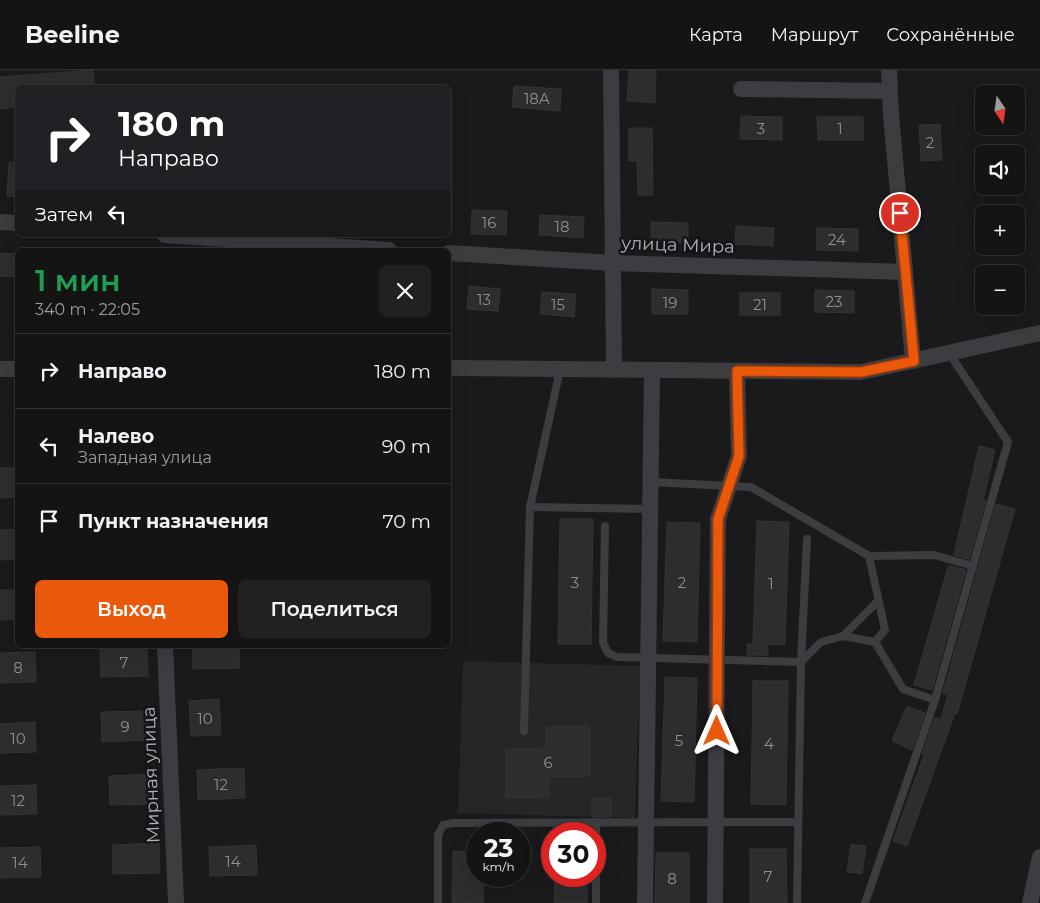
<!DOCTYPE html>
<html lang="ru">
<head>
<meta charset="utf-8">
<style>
	:root { --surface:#141415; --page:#212122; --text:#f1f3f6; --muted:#9d9ea0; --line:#333334; --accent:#ea580c }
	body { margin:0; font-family:Montserrat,sans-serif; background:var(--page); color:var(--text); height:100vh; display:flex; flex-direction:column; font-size:19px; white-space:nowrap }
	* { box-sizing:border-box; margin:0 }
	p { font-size:16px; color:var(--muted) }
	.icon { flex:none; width:28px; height:28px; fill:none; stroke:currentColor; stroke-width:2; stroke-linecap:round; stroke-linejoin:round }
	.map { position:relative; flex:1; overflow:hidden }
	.panel { position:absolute; left:15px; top:178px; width:436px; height:400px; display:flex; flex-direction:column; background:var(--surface); border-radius:8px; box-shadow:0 5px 20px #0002,0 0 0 1px var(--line) }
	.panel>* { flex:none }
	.hud { position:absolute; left:15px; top:15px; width:436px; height:152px; border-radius:8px; box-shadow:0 5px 20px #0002,0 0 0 1px var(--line); background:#202124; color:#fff; overflow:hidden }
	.needle { width:32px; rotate:167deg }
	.controls { position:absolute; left:975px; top:15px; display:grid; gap:10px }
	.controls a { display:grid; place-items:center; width:50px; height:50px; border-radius:8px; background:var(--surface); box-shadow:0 5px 20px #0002,0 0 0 1px var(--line); font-size:25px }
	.speed { position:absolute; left:466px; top:752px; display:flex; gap:10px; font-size:25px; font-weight:700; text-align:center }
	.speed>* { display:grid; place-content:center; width:65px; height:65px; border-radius:50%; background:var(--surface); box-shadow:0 5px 20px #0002,0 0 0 1px var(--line); line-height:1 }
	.speed small { font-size:12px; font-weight:400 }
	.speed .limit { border:8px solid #d22; background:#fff; color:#111 }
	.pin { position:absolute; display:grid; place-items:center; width:42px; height:42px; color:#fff; margin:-21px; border:2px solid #fff; border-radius:50%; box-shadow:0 1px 5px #0007 }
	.me { position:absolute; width:55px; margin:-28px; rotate:0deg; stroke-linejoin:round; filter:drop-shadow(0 0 4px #0008) }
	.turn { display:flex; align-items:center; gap:18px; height:105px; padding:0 20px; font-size:22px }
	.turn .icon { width:65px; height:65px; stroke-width:2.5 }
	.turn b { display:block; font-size:35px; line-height:42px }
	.then { display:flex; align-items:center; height:48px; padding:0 20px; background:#0003; gap:10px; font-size:19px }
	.round { display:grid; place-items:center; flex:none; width:52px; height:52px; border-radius:8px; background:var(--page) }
	.headline { display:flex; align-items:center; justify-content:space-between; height:85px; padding:0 20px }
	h1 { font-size:30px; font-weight:600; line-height:38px; color:#1e9e55 }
	.action { display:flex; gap:10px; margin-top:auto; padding:10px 20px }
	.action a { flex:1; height:58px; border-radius:8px; background:var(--accent); color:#fff; font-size:20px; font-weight:600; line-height:58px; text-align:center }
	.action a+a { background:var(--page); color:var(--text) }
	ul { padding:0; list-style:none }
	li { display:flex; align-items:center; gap:15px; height:75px; padding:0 20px; border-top:1px solid var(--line) }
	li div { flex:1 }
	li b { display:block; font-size:19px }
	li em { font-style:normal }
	header { display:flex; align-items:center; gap:30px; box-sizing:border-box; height:70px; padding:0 25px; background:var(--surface); border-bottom:1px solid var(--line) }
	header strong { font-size:24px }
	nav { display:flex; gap:28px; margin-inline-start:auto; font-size:18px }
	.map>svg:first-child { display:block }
</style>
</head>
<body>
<header>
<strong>Beeline</strong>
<nav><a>Карта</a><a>Маршрут</a><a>Сохранённые</a></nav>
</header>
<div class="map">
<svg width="1040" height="833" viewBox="0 0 1040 833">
	<rect width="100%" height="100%" fill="#1a1a1c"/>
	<path fill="#262629" d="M463 591 640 596 635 748 458 743Z"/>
	<g fill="#2d2d30" stroke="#343438">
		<path d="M93 0 95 18H18V37L0 39V7Z"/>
		<path d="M629 0H656L655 33 627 31Z"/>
		<path d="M514 16 561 19 560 41 512 37Z"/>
		<path d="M741 46 782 47V70L740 69Z"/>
		<path d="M817 47H863V70H818Z"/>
		<path d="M940 54 942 90 921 91 919 55Z"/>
		<path d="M629 58H652L653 125H638L637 91H629Z"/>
		<path d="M9 92 18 93V127L7 126Z"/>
		<path d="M472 140 507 141 506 165 471 164Z"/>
		<path d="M540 145 584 147 583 168 539 165Z"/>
		<path d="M651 152 688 153V173L651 171Z"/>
		<path d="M736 156 774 158 773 176 735 174Z"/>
		<path d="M817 158 858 159V181L816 180Z"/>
		<path d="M0 183 18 184V207L0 206Z"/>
		<path d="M469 216 500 219 498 241 467 239Z"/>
		<path d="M652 219 688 220V244H652Z"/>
		<path d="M815 220 854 221V243L815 242Z"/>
		<path d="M542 222 576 224 574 247 540 244Z"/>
		<rect x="740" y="223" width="40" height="22"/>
		<path d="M979 376 995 380 983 430 986 431 969 489 954 485Z"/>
		<path d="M0 398H18V427L0 428Z"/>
		<path d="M996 434 1015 439 957 644 955 643 907 776 893 771 924 685 922 684 935 647 941 650 948 625 943 623Z"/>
		<path d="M560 449H593L591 574H558Z"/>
		<path d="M757 451 789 452 785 575 768 574V585H747V574H753Z"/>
		<path d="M667 452 700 453 697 572 663 571Z"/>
		<path d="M18 459V489L0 490V460Z"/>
		<path d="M951 496 966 500 932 620 914 615 948 497Z"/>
		<path d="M0 520H18V549L0 550Z"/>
		<path d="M193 575H239L240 598 193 599Z"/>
		<path d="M147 576 148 606 101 607 100 578Z"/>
		<path d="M35 582 36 612 0 613V583Z"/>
		<path d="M665 607 697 608 694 732 661 731Z"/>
		<path d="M753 611H788L786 735 751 734Z"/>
		<path d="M219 629 221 665 191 666 189 631Z"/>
		<path d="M907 636 925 643 912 680 892 671Z"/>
		<path d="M147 641 149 670 102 672 101 642Z"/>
		<path d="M35 652 36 682 0 683V654Z"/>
		<path d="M589 656V706L548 707V727L506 728V679L547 678V657Z"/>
		<path d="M244 698 245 728 198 730 197 700Z"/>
		<path d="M155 704 156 734 110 735 109 706Z"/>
		<path d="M36 715 37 744 0 745V716Z"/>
		<rect x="592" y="728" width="19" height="19"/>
		<path d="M159 773 160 803 113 804V775Z"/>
		<path d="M851 774 866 776 862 804 847 802Z"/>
		<path d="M256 775 257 805 210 806 209 777Z"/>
		<path d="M40 777 41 807 0 808V778Z"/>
		<path d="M750 779H786L787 833H750Z"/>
		<path d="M453 781 478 782V806H484L483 833H452Z"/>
		<path d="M656 783H689V833H655Z"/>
		<path d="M555 806H587V833H554Z"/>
	</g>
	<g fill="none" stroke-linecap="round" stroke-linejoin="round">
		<g stroke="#3b3d41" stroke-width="8">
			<path d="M651 412 751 417 869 486 934 485 973 496"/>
			<path d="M530 437 650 439"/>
			<path d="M605 456 603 573 608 583 617 587 801 592 821 572 843 566 875 572 903 619 935 630 865 833"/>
			<path d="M869 486 885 560 875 572"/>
			<path d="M843 566 878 531"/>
			<path d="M935 630 1008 372 949 283"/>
			<path d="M524 661 530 437 560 300"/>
			<path d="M596 752V833"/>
			<path d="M438 833V765L443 755 453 753 798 752"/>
			<path d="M797 833 801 592 807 469"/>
		</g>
		<g stroke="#3b3d41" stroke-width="16">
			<path d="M611 0 614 300"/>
			<path d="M889 0 891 45 913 291"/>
			<path d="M741 19 889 21"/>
			<path d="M0 152 18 153"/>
			<path d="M165 165 389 180"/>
			<path d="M449 183 612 193 905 202"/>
			<path d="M449 298 861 302 1040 263"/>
			<path d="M0 299H18"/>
			<path d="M165 575 176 833"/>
			<path d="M645 833 652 301"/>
			<path d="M715 833 718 449 739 386 737 301"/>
			<path d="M1030 833 1040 787"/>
		</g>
	</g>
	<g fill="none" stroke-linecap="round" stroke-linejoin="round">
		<defs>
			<path id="route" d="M717 661 718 449 739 386 737 301 861 302 914 291 900 143"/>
		</defs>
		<use href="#route" stroke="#983908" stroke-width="12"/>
		<use href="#route" stroke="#ea580c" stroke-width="9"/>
	</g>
	<g text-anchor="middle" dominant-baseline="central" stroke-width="5" stroke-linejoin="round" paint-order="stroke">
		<g font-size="15" fill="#8c9198">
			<text x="537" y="28">18А</text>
			<text x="761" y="58">3</text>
			<text x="840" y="58">1</text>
			<text x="930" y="72">2</text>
			<text x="489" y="152">16</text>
			<text x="562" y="156">18</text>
			<text x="837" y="169">24</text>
			<text x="484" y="229">13</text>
			<text x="834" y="231">23</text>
			<text x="670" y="232">19</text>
			<text x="558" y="234">15</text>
			<text x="760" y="234">21</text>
			<text x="575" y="512">3</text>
			<text x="682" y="512">2</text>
			<text x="771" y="513">1</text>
			<text x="124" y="592">7</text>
			<text x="18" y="597">8</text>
			<text x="205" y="648">10</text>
			<text x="125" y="656">9</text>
			<text x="18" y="668">10</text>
			<text x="679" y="670">5</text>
			<text x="769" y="673">4</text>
			<text x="548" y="692">6</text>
			<text x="221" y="714">12</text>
			<text x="18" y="730">12</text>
			<text x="233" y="791">14</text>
			<text x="20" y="792">14</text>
			<text x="768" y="806">7</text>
			<text x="672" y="808">8</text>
		</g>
		<g font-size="18" fill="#acb3bb" stroke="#151517">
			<text transform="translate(678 175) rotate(2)">улица Мира</text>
			<text transform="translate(151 705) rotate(-92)">Мирная улица</text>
		</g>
	</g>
</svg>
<div class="controls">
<a><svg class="needle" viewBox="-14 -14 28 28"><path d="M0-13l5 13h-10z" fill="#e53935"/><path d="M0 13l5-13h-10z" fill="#9d9ea0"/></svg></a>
<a><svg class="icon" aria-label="sound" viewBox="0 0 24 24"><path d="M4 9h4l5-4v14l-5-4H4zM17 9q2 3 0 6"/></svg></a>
<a>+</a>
<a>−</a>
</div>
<div class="speed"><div>23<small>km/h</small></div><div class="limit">30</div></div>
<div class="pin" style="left:900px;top:143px;background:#d93025"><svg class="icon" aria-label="arrive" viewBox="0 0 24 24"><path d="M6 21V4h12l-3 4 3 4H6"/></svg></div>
<svg class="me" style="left:717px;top:661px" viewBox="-20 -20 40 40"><path d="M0-17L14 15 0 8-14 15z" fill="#ea580c" stroke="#fff" stroke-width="4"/></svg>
<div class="hud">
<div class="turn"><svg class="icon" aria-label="right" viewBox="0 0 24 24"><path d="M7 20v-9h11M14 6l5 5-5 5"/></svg><div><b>180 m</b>Направо</div></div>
<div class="then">Затем<svg class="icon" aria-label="left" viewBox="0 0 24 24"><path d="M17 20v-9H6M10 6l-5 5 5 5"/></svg></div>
</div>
<section class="panel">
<div class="headline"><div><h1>1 мин</h1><p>340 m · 22:05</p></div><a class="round"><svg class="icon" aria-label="close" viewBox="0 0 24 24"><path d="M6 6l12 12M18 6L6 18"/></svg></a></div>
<ul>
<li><svg class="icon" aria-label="right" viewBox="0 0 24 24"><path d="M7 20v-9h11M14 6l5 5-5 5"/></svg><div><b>Направо</b></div><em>180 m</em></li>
<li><svg class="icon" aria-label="left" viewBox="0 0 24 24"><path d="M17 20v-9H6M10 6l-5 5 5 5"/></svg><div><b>Налево</b><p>Западная улица</p></div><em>90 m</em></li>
<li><svg class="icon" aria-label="arrive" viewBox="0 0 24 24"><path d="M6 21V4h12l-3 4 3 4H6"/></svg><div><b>Пункт назначения</b></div><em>70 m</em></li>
</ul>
<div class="action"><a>Выход</a><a>Поделиться</a></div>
</section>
</div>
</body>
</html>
